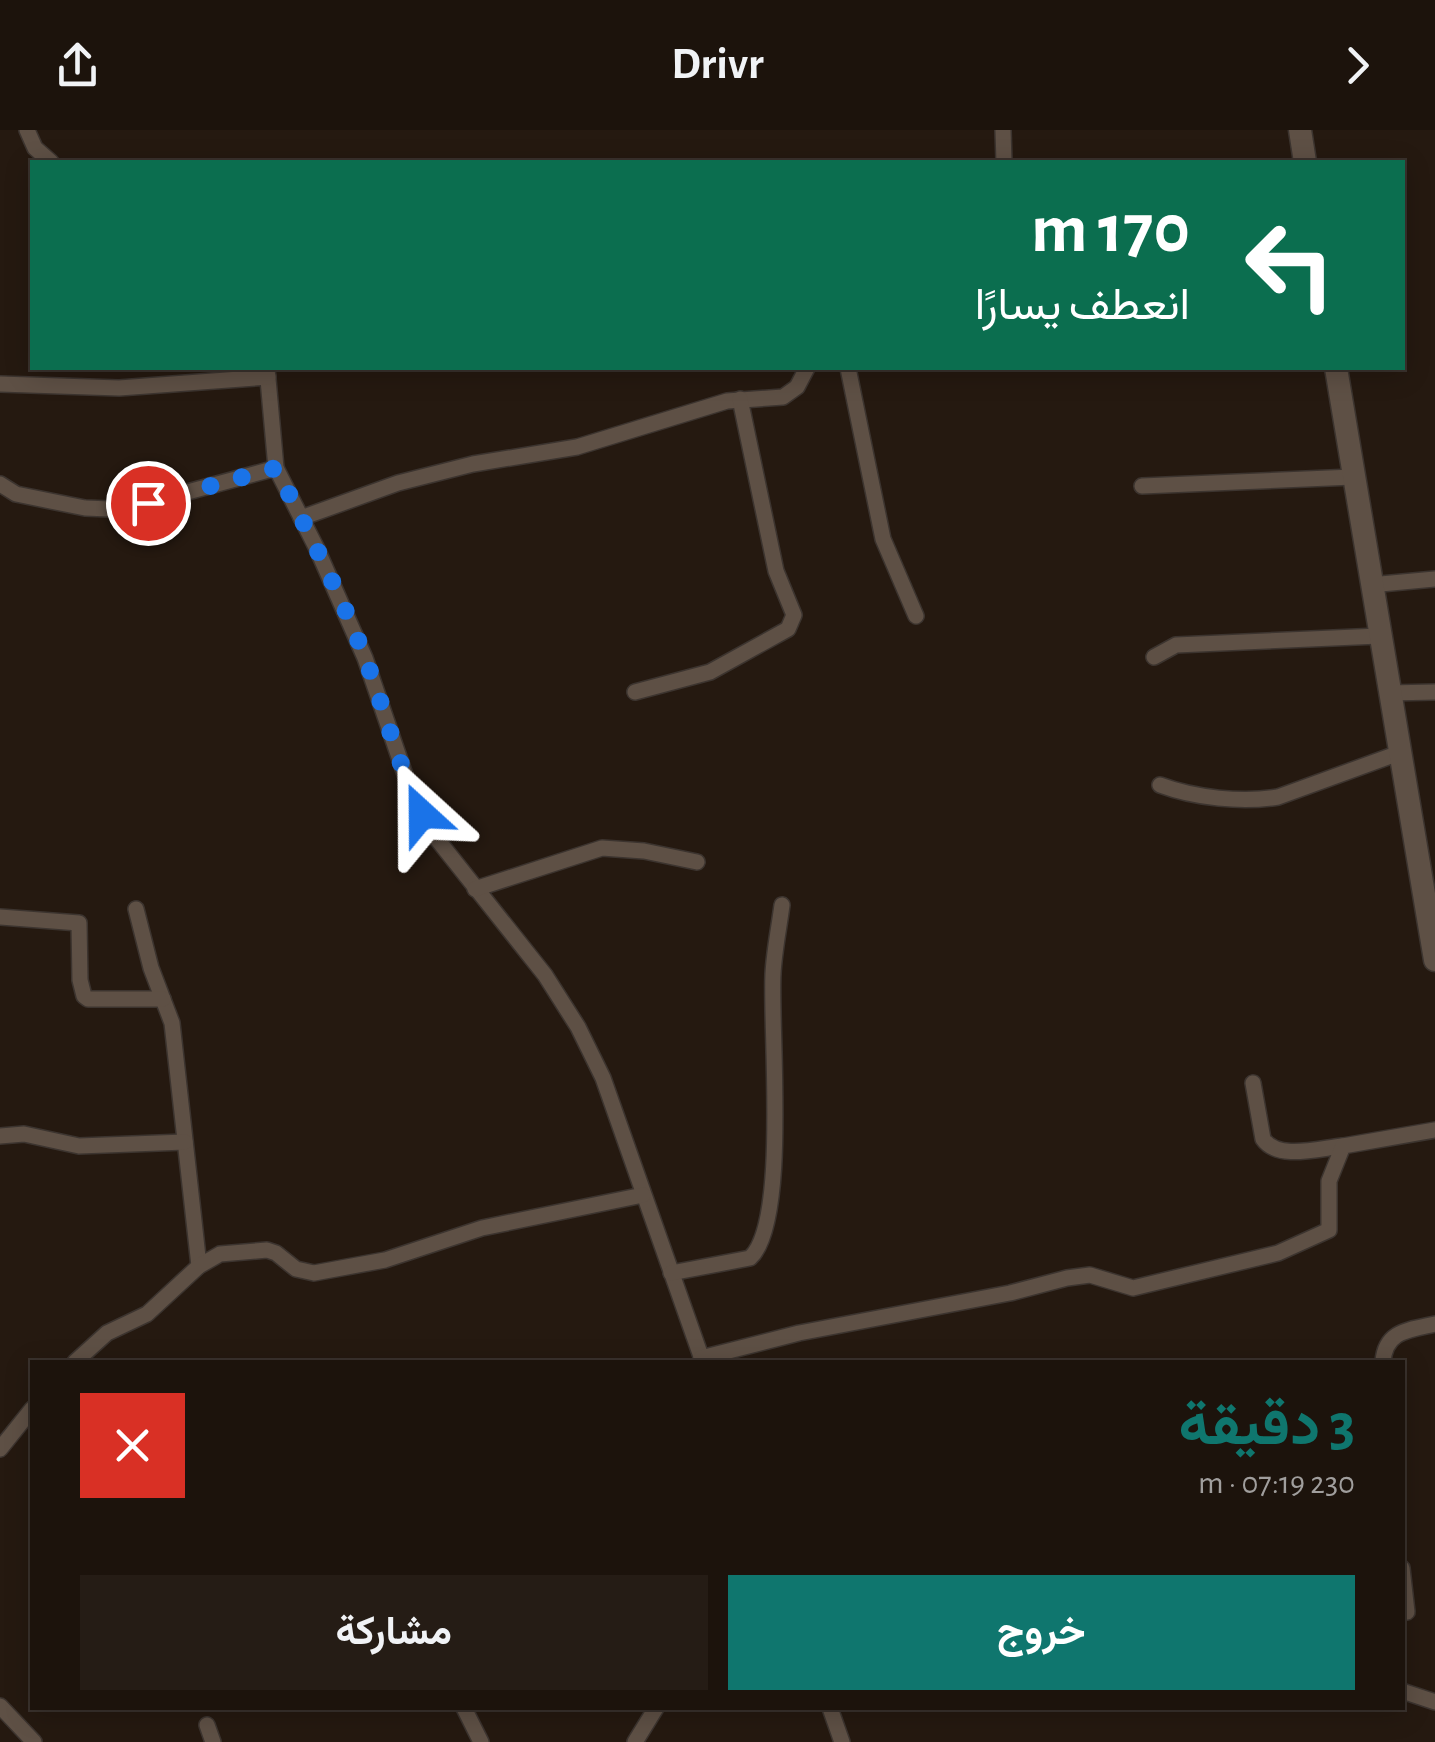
<!DOCTYPE html>
<html lang="ar">
<head>
<meta charset="utf-8">
<style>
	:root { --surface:#1c130c; --page:#251c15; --text:#f1f3f6; --muted:#a09e9d; --line:#3a322d; --accent:#0f766e }
	body { margin:0; font-family:"Alegreya Sans",Vazirmatn,sans-serif; background:var(--page); color:var(--text); direction:rtl; height:100vh; display:flex; flex-direction:column; font-size:38px; white-space:nowrap }
	* { box-sizing:border-box; margin:0 }
	p { font-size:32px; color:var(--muted) }
	.icon { flex:none; width:55px; height:55px; fill:none; stroke:currentColor; stroke-width:2; stroke-linecap:round; stroke-linejoin:round }
	.map { position:relative; flex:1; overflow:hidden; direction:ltr }
	.panel { position:absolute; left:30px; top:1230px; width:1375px; height:350px; display:flex; flex-direction:column; background:var(--surface); border-radius:0px; box-shadow:0 5px 25px #0003,0 0 0 2px var(--line); direction:rtl }
	.panel>* { flex:none }
	.banner { position:absolute; left:30px; top:30px; width:1375px; height:210px; border-radius:0px; box-shadow:0 5px 25px #0003,0 0 0 2px var(--line); direction:rtl; background:#0b6e4f; color:#fff; overflow:hidden }
	.pin { position:absolute; display:grid; place-items:center; width:85px; height:85px; color:#fff; margin:-42px; border:5px solid #fff; border-radius:50%; box-shadow:0 2px 10px #0007 }
	.me { position:absolute; width:110px; margin:-55px; rotate:336deg; stroke-linejoin:round; filter:drop-shadow(0 0 8px #0008) }
	.turn { display:flex; align-items:center; gap:35px; height:210px; padding:0 50px; font-size:45px }
	.turn .icon { width:130px; height:130px; stroke-width:2.5 }
	.turn b { display:block; font-size:70px; line-height:85px }
	.round { display:grid; place-items:center; flex:none; width:105px; height:105px; border-radius:0px; background:var(--page) }
	.summary { display:flex; align-items:center; justify-content:space-between; height:170px; padding:0 50px }
	h1 { font-size:60px; font-weight:700; line-height:75px; color:var(--accent) }
	.cta { display:flex; gap:20px; margin-top:auto; padding:20px 50px }
	.cta a { flex:1; height:115px; border-radius:0px; background:var(--accent); color:#fff; font-size:40px; font-weight:700; line-height:115px; text-align:center }
	.cta a+a { background:var(--page); color:var(--text) }
	header { display:flex; justify-content:space-between; align-items:center; height:130px; padding:0 50px; background:var(--surface); font-size:45px; font-weight:700 }
	.map>svg:first-child { display:block }
</style>
</head>
<body>
<header><svg class="icon" aria-label="forward" viewBox="0 0 24 24"><path d="M9 5l7 7-7 7"/></svg>Drivr<svg class="icon" aria-label="share" viewBox="0 0 24 24"><path d="M12 15V3M7 8l5-5 5 5M5 13v7h14v-7"/></svg></header>
<div class="map">
<svg width="1435" height="1612" viewBox="0 0 1435 1612">
	<rect width="100%" height="100%" fill="#251910"/>
	<g fill="none" stroke-linecap="round" stroke-linejoin="round">
		<defs>
			<g id="minor">
				<path d="M27 0 35 18 51 32"/>
				<path d="M1003 0 1004 32"/>
				<path d="M267 238 276 338 317 419 365 528 411 662 433 704 545 845 578 897 603 948 703 1232"/>
				<path d="M848 238 883 409 916 486"/>
				<path d="M0 254 119 258 268 247"/>
				<path d="M0 354 16 364 85 378 110 379 136 376 276 338"/>
				<path d="M1142 356 1353 347"/>
				<path d="M301 388 398 353 473 334 577 317 727 271 783 267 797 257 807 238"/>
				<path d="M1370 455 1435 449"/>
				<path d="M1154 527 1176 515 1379 506"/>
				<path d="M635 562 710 542 788 499 794 485 776 441 740 269"/>
				<path d="M1389 563 1435 562"/>
				<path d="M1160 655C1195 668 1242 673 1278 667L1399 623"/>
				<path d="M475 759 602 718 644 721 697 732"/>
				<path d="M136 779 151 838 172 893 199 1136"/>
				<path d="M0 787 79 793 80 850 84 866 88 869H163"/>
				<path d="M1253 953 1263 1009C1278 1031 1320 1018 1343 1016"/>
				<path d="M0 1006 24 1004 79 1016 185 1012"/>
				<path d="M671 1143 750 1128C789 1093 770 900 773 844 774 822 779 798 782 775"/>
				<path d="M701 1228 799 1203 1010 1163 1067 1148 1090 1145 1133 1158 1278 1123 1329 1100V1051L1343 1016 1435 1000"/>
				<path d="M75 1232 107 1203 147 1184 199 1136 220 1124 267 1120 276 1123 296 1139 314 1143 385 1130 482 1098 643 1065"/>
				<path d="M1383 1232C1385 1201 1408 1200 1435 1194"/>
				<path d="M0 1319 32 1279"/>
				<path d="M1402 1438 1407 1482"/>
				<path d="M1402 1561 1435 1572"/>
				<path d="M0 1576 34 1612"/>
				<path d="M464 1578 481 1612"/>
				<path d="M830 1578 842 1612"/>
				<path d="M207 1595 213 1612"/>
				<path d="M635 1612 656 1578"/>
			</g>
			<g id="secondary">
				<path d="M1300 0 1305 32"/>
				<path d="M1336 238 1435 830"/>
			</g>
		</defs>
		<use href="#minor" stroke="#3c342f" stroke-width="18"/>
		<use href="#secondary" stroke="#3c342f" stroke-width="25"/>
		<use href="#minor" stroke="#5e5045" stroke-width="15"/>
		<use href="#secondary" stroke="#5e5045" stroke-width="22"/>
	</g>
	<g fill="none" stroke-linecap="round" stroke-linejoin="round">
		<path stroke="#1a73e8" stroke-width="18" stroke-dasharray="0 32.4" d="M148 373 276 338C308 402 342 466 367 533 386 583 398 636 422 684"/>
	</g>
</svg>
<div class="pin" style="left:148px;top:373px;background:#d93025"><svg class="icon" aria-label="arrive" viewBox="0 0 24 24"><path d="M6 21V4h12l-3 4 3 4H6"/></svg></div>
<svg class="me" style="left:422px;top:684px" viewBox="-20 -20 40 40"><path d="M0-17L14 15 0 8-14 15z" fill="#1a73e8" stroke="#fff" stroke-width="4"/></svg>
<div class="banner">
<div class="turn"><svg class="icon" aria-label="left" viewBox="0 0 24 24"><path d="M17 20v-9H6M10 6l-5 5 5 5"/></svg><div><b>170 m</b>انعطف يسارًا</div></div>
</div>
<section class="panel">
<div class="summary"><div><h1>3 دقيقة</h1><p>230 m · 07:19</p></div><a class="round" style="background:#d93025;color:#fff"><svg class="icon" aria-label="close" viewBox="0 0 24 24"><path d="M6 6l12 12M18 6L6 18"/></svg></a></div>
<div class="cta"><a>خروج</a><a>مشاركة</a></div>
</section>
</div>
</body>
</html>
